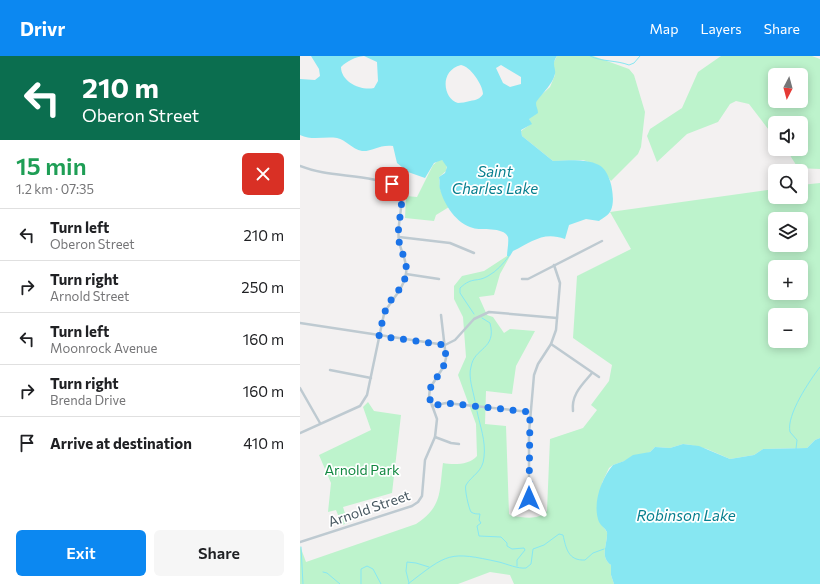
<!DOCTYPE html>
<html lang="en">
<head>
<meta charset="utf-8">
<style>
	:root { --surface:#fff; --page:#f6f6f6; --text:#202124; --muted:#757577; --line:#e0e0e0; --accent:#0c88f1 }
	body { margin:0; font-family:Commissioner,sans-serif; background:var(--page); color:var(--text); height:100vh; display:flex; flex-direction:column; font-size:15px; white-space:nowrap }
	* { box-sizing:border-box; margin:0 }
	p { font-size:13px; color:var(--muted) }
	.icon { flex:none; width:22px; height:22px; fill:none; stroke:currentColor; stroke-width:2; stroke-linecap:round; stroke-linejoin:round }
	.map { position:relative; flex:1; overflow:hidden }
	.sheet { display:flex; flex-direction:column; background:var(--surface); width:300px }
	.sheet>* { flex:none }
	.banner { background:#0b6e4f; color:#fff; overflow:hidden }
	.needle { width:26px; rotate:186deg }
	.tools { position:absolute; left:468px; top:12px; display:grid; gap:8px }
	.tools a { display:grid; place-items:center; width:40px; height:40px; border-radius:6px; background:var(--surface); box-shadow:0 2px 10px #0003; font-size:20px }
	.pin { position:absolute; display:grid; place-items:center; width:34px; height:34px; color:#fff; margin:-17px; border-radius:8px; box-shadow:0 2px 6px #0006 }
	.me { position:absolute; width:44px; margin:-22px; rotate:0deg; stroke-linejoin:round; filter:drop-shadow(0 0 3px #0008) }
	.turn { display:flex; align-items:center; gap:14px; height:84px; padding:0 16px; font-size:18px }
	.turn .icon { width:52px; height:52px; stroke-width:2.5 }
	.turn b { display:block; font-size:28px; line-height:34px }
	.round { display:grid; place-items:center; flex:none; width:42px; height:42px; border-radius:6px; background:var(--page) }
	.head { display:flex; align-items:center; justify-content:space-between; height:68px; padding:0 16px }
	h1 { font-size:24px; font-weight:600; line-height:30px; color:#1e9e55 }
	.action { display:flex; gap:8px; margin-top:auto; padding:8px 16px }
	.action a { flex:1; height:46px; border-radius:6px; background:var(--accent); color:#fff; font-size:16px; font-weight:600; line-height:46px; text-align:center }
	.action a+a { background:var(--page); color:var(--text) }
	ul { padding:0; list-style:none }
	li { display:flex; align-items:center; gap:12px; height:52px; padding:0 16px; border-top:1px solid var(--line) }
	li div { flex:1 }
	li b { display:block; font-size:15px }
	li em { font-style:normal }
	header { display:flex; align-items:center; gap:24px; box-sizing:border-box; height:56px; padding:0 20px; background:var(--accent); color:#fff }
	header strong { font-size:19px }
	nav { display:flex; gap:22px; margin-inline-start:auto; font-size:14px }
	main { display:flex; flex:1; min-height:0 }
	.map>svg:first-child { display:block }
</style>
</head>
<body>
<header>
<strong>Drivr</strong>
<nav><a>Map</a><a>Layers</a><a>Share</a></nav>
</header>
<main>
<section class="sheet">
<div class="banner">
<div class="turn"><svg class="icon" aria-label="left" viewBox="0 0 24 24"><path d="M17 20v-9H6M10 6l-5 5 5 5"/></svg><div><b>210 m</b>Oberon Street</div></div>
</div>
<div class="head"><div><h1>15 min</h1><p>1.2 km · 07:35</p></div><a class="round" style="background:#d93025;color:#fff"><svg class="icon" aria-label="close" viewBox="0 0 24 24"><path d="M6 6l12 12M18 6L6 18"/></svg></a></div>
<ul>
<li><svg class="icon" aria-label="left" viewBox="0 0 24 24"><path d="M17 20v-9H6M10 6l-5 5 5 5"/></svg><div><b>Turn left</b><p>Oberon Street</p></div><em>210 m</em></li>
<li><svg class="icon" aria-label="right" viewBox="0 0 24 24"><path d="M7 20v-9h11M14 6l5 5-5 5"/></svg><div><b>Turn right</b><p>Arnold Street</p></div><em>250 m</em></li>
<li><svg class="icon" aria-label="left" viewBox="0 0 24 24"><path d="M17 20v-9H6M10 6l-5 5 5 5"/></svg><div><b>Turn left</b><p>Moonrock Avenue</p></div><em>160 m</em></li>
<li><svg class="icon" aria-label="right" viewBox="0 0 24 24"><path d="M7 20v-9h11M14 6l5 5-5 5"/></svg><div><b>Turn right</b><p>Brenda Drive</p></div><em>160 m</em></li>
<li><svg class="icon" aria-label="arrive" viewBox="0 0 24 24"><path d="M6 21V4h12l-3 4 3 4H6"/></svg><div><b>Arrive at destination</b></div><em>410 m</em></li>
</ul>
<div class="action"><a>Exit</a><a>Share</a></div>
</section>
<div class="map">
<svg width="520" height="528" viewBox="0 0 520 528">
	<rect width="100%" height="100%" fill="#f3f1f1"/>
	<g fill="#bdf3cc" fill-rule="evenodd">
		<path d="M257 0H293L329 13 334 19 345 56 341 91 338 98 311 125 300 110 283 104 253 105 222 80 221 75 231 68 229 63 237 43 250 31 255 19 253 8Z"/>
		<path d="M421 0H512L520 3V113L498 112 486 93H501V67H475V82L449 48 436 45 430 48 418 66 387 78 357 106 347 80 350 73 382 52 398 16ZM475 19H501V45H475Z"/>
		<path d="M139 104H142L147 109 146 115 139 121 140 133 149 151 136 159 134 165 105 162 106 140 117 141 133 109Z"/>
		<path d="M520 127V382L515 384 507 392 463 393 454 399 430 403 407 393 391 389 383 388 370 392 355 391 350 396 313 409 309 412 302 427 299 465 307 476C308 488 299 500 311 509V519L314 528H214L210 519 190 516 158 528H0V490L6 506 116 468C143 450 139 436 143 407 153 409 170 409 177 400L176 368 158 319 166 301 163 261 154 243V230L162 220 184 215 207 200H210L200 218 194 239 179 241 187 259 193 261 204 277 210 273 235 275 216 310 212 338 186 335 185 368 206 370 209 458 212 460C224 461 237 465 247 455L250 383 283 372 297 354 291 349 309 325 312 309 273 282 277 220 331 193 310 156 475 133V141H501V129ZM475 163H501V189H475ZM475 211H501V237H475ZM475 259H501V285H475Z"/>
		<path d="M68 346 74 355 101 359 92 437 43 451 48 467 42 469 36 454 28 456 31 427 19 399 71 374 63 351Z"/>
	</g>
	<g fill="#87e7f2" fill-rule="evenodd">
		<path d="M11 0H257C250 10 258 12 254 21 251 30 237 43 236 47 236 51 238 53 238 57L229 63 232 68 221 74 222 80 253 105C268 105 284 102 299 109 311 115 316 143 311 154 309 159 303 162 299 165L286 163 269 169 265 183C243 175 232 186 213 195L210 200H207C207 195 209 186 208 181 203 170 181 175 173 172 157 168 144 149 140 133 139 130 140 125 139 121L145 117 147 111 142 104 134 107 125 122 108 116 97 107 93 90C80 88 71 96 62 95 52 93 46 84 37 82 24 80 13 85 0 79V23L15 24 20 20 19 13ZM64 0 77 6 78 25 74 32C61 35 41 26 41 11 47 5 55 1 64 0ZM161 9C170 10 183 29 183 38 180 43 176 44 170 45 166 46 161 47 158 47 144 44 138 15 161 9ZM201 9 221 21V28L210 31 203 27 196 12Z"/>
		<path d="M520 382V528H314L311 519V509C299 500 308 488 307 476 305 472 301 470 299 466 292 448 301 423 313 409L324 405 333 399 350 396 355 391 370 392 383 388 399 390 430 403 454 399 463 393 507 392 515 384Z"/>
	</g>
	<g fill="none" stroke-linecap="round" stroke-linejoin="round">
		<g stroke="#87e7f2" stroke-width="1">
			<path d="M290 0C302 6 316 4 329 9L334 7 340 0"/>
			<path d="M174 258 160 237V232C173 220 176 227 188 220 197 215 203 208 209 200"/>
			<path d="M175 345C173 334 168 321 171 311 174 291 197 294 190 267L182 262"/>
			<path d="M177 355C180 370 186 385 184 401 183 416 172 419 166 429 164 432 169 453 171 456 174 458 177 458 180 458L179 464 181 467 177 470 179 480 201 481 207 487V490L212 493 224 492 225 494 217 504V510"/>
			<path d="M496 393 497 384 490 376C486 359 510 324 520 311"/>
			<path d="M1 491 3 528"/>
			<path d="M23 516 27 517 40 528"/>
			<path d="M109 527 106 515 107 506 116 507 129 511"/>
			<path d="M61 528V513L67 510 73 513 81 528"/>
			<path d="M108 528C148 497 149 495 199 506 207 508 218 513 226 512L231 508 233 493 244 489 259 478 263 479C266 492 268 505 285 504L293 497 304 493"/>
		</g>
		<g stroke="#becad1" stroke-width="2.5">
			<path d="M0 110C32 123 69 116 100 133 105 150 96 168 99 185 101 197 108 205 106 218 104 233 90 245 84 258L67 339 60 350 0 377"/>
			<path d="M99 181 150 187 174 197"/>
			<path d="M106 218 139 223"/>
			<path d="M222 223H228L302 185"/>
			<path d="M0 267 145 289 155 284 174 263 189 256 257 262"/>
			<path d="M251 288 299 321"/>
			<path d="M30 314 71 322"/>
			<path d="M0 332 20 367"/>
			<path d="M132 350 146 347 230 356"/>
			<path d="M273 355C271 338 283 328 292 317"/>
			<path d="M135 381 151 387 159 388"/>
			<path d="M229 442V377L234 319 238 308 251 288 256 274 260 227 254 209"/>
			<path d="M0 486 112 450 118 446 122 440 125 404 135 381 137 363 129 341 130 332 144 310 146 302 141 259"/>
		</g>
	</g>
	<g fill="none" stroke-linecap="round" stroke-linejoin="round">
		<path stroke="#1a73e8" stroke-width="7" stroke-dasharray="0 12.6" d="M92 128 100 133C105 150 96 168 99 185 101 197 108 206 106 218 104 230 95 238 89 247 83 257 82 269 79 280L145 289C145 296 147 302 144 309 137 326 124 329 132 350L146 347 230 356 229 442"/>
	</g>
	<g text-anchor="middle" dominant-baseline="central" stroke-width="3.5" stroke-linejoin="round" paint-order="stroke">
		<g font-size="14" fill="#118840" stroke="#fff">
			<text x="62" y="413">Arnold Park</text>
		</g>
		<g font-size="14" fill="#475760" stroke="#fff">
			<text transform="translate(69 452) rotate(-19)">Arnold Street</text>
		</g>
		<g font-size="15" font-style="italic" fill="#067f8e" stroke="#fff">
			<text x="195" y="115">Saint<tspan x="195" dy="17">Charles Lake</tspan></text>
			<text x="386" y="459">Robinson Lake</text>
		</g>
	</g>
</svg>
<div class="tools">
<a><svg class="needle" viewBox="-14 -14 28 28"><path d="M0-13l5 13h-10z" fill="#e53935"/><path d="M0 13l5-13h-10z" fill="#757577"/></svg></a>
<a><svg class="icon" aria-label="sound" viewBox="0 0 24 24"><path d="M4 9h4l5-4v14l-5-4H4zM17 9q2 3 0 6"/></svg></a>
<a><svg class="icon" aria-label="search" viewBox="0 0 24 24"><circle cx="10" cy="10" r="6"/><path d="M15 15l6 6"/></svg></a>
<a><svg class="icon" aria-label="layers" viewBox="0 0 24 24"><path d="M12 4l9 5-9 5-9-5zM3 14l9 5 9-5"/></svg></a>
<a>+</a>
<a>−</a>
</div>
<div class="pin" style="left:92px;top:128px;background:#d93025"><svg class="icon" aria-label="arrive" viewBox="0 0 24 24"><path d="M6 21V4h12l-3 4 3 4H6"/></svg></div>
<svg class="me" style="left:229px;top:442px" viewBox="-20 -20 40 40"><path d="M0-17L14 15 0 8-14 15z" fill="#1a73e8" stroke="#fff" stroke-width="4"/></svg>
</div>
</main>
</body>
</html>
